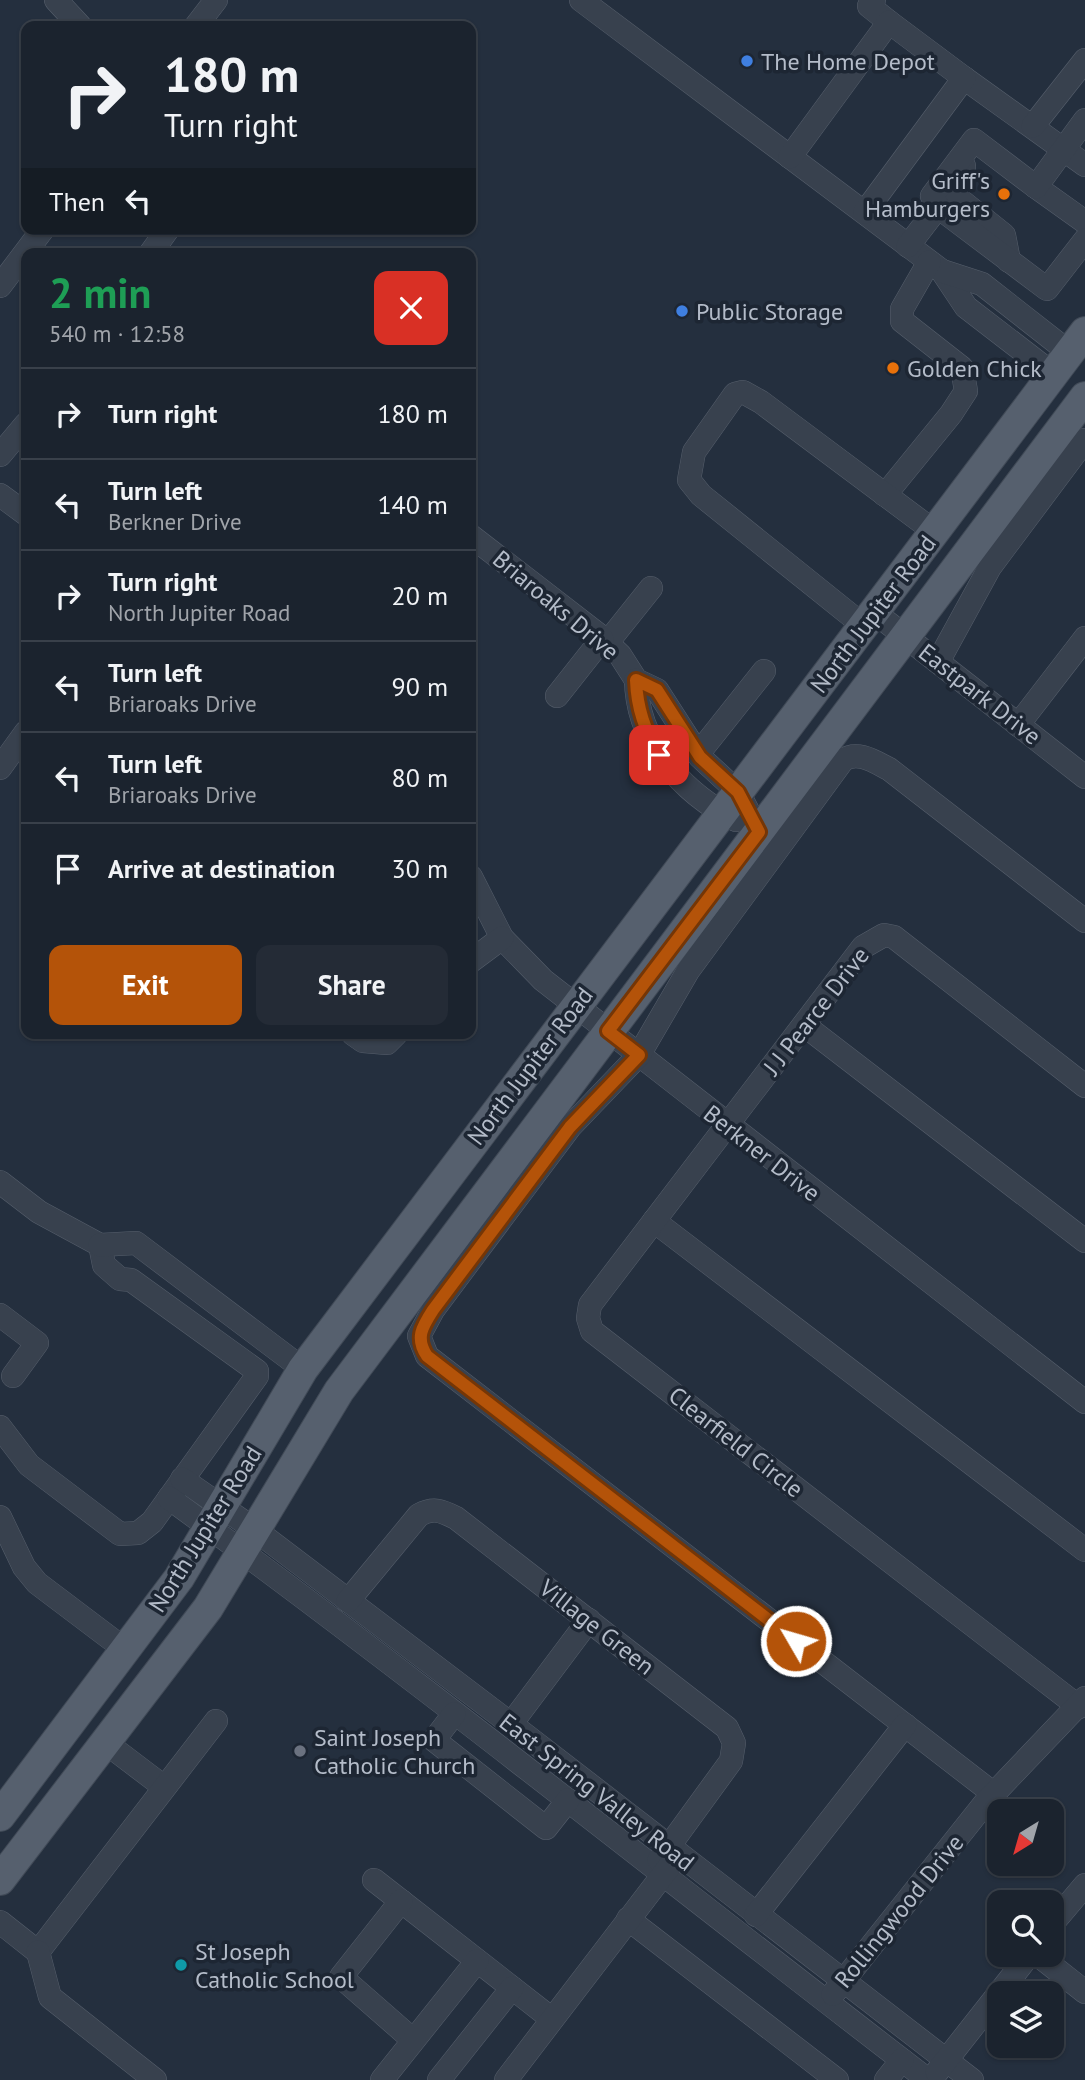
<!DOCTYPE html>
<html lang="en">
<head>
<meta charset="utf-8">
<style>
	:root { --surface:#1b232e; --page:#242b36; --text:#f1f3f6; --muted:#a0a4aa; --line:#39404a; --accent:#b45309 }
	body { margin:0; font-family:"PT Sans",sans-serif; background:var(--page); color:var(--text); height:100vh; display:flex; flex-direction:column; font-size:26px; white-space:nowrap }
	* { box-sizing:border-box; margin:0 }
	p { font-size:23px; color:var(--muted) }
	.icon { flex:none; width:38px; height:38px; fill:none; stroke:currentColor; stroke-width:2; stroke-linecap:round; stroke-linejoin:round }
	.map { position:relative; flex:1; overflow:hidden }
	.details { position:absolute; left:21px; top:248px; width:455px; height:791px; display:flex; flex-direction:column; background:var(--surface); border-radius:14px; box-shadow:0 2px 5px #0004,0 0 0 2px var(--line) }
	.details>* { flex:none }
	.banner { position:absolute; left:21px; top:21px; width:455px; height:214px; border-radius:14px; box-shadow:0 2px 5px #0004,0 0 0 2px var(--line); background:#1b232e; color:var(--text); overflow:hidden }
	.needle { width:46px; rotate:217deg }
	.tools { position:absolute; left:987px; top:1799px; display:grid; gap:14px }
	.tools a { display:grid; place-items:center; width:77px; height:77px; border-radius:14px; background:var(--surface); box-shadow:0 2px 5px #0004,0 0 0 2px var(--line); font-size:35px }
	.pin { position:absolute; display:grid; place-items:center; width:60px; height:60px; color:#fff; margin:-30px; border-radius:14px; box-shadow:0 4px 10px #0006 }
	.me { position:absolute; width:77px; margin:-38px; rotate:308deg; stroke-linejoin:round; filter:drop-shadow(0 0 5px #0008) }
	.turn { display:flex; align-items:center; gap:24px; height:147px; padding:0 28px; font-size:32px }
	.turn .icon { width:91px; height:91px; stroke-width:2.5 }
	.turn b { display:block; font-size:49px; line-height:60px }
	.then { display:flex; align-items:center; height:66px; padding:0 28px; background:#0003; gap:14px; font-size:26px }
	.round { display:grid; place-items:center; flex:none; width:74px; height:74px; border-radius:14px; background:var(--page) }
	.overview { display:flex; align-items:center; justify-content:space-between; height:119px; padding:0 28px }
	h1 { font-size:42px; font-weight:700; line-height:52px; color:#1e9e55 }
	.primary-button { display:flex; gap:14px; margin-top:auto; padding:14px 28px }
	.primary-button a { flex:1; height:80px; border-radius:14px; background:var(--accent); color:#fff; font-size:28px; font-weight:700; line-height:80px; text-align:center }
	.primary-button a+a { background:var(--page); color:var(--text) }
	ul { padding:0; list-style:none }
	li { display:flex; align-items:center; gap:21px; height:91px; padding:0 28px; border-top:2px solid var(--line) }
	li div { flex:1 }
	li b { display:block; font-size:26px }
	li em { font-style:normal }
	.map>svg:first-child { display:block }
</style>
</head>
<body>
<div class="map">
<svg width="1085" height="2080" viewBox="0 0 1085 2080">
	<rect width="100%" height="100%" fill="#242f3e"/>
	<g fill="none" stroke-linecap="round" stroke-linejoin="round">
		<defs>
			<g id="minor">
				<path d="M56 0 80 26"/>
				<path d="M581 0 942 271 966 307 1053 374"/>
				<path d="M874 0 869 6 889 22"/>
				<path d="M196 26 216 0"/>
				<path d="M964 78 1085 165"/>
				<path d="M1033 126 1085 60"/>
				<path d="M790 157 889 22 964 78 865 212"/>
				<path d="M964 166 954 195 1004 235 1009 261"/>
				<path d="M1036 187 1085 222"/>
				<path d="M938 207 1047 289 1085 240"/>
				<path d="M908 246 938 207 932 196 974 140 1036 187 1085 120"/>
				<path d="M150 254 168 229"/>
				<path d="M942 271 982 284 1070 353"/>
				<path d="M0 286 43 229"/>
				<path d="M0 455 26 424"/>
				<path d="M0 495 26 514"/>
				<path d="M885 495 951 414 966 391 962 368 902 321V309L929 262"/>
				<path d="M471 536 599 635 620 655 636 680 657 690 700 757 738 792 759 832"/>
				<path d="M874 612 1085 777"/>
				<path d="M864 626 701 495 689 480 694 452 735 394 743 392 761 402 935 532"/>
				<path d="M607 643 651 588"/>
				<path d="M938 662 990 567 1085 440"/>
				<path d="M636 680C637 742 682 793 736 820"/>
				<path d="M557 696 602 639"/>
				<path d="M1018 725 1085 638"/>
				<path d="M698 754 764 671"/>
				<path d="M0 768 26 732"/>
				<path d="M471 877 502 938 543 980 1085 1402"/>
				<path d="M471 961 502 938"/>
				<path d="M804 1025 1085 1241"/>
				<path d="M353 1034 363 1041 387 1043 396 1034"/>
				<path d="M0 1182 39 1212 100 1245 104 1265 120 1279 131 1280 257 1371V1376L152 1522 138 1533 120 1534 29 1465 0 1427"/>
				<path d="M654 1221 1085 1550"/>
				<path d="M100 1245 136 1243 303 1369"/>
				<path d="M0 1315 37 1343 13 1376"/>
				<path d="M182 1479 254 1529 511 1724 972 2080"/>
				<path d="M169 1498C427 1686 675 1886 928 2080"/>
				<path d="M0 1517 24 1567 37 1583 127 1651"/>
				<path d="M348 1601 419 1515C434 1507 442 1511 456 1518L727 1728 734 1743 731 1761 659 1860"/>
				<path d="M1079 1707 592 1331 588 1318 590 1305 863 947 884 935 894 937 1085 1086"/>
				<path d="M454 1714 434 1740 546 1828 568 1800"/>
				<path d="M511 1724 589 1620"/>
				<path d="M106 1743 164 1787"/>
				<path d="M994 1794 427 1356 419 1336 433 1310 570 1127 639 1055 688 971 843 760C858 750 875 762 889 769L1085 921"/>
				<path d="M374 1880 552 2019"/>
				<path d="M401 1901 341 1977 413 2040"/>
				<path d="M756 1915 905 1725"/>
				<path d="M628 1919 837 2080"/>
				<path d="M0 1922 38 1952 216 1721"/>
				<path d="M1052 1924 1085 1885"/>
				<path d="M38 1952 50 1997 155 2080"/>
				<path d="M1038 1955 1085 1992"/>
				<path d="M833 1994 985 1803 1085 1698"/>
				<path d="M937 2072 1029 1955"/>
				<path d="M382 2080 477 1961"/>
				<path d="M439 2080 512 1988"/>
				<path d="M506 2080 672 1863"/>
				<path d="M886 2080 902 2060"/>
			</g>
			<g id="major">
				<path d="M0 1816 179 1578 303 1369 1085 332"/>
				<path d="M0 1880 208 1608 339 1391 1085 397"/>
			</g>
		</defs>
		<use href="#minor" stroke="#565f6c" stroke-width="24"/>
		<use href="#major" stroke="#414a57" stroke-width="32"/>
		<use href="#minor" stroke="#38414e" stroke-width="23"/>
		<use href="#major" stroke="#56606e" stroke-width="30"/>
	</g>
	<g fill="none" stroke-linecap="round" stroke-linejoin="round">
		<defs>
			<path id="route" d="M659 755C645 730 637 709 636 680L657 690 700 757 738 792 759 832 608 1031 639 1055 570 1127 433 1310C422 1327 415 1338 427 1356L796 1641"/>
		</defs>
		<use href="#route" stroke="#753606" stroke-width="18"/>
		<use href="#route" stroke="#b45309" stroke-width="12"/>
	</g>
	<g fill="#3f7fe0" stroke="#1d2633" stroke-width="2.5">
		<circle cx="747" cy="61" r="7"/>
		<circle cx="682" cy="311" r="7"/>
	</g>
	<g fill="#e8710a" stroke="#1d2633" stroke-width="2.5">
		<circle cx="1004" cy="194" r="7"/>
		<circle cx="893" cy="368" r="7"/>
	</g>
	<circle fill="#6b7280" stroke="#1d2633" stroke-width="2.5" cx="300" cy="1751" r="7"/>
	<circle fill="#0f9aa8" stroke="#1d2633" stroke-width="2.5" cx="181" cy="1965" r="7"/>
	<g text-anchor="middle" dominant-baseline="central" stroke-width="7" stroke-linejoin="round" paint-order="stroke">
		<g font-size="24" fill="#b4bcc9" stroke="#1d2633" text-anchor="start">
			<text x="761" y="61">The Home Depot</text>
			<text x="990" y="180" text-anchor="end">Griff's<tspan x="990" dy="28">Hamburgers</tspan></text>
			<text x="696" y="311">Public Storage</text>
			<text x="907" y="368">Golden Chick</text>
			<text x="314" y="1737">Saint Joseph<tspan x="314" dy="28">Catholic Church</tspan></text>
			<text x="195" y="1951">St Joseph<tspan x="195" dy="28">Catholic School</tspan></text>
		</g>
		<g font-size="24" fill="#b4bcc9" stroke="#1d2633">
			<text transform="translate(556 605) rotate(40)">Briaroaks Drive</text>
			<text transform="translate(873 614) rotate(-53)">North Jupiter Road</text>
			<text transform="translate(980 694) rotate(38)">Eastpark Drive</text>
			<text transform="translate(816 1011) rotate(-52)">J J Pearce Drive</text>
			<text transform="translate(530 1066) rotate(-53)">North Jupiter Road</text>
			<text transform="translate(762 1153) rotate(38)">Berkner Drive</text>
			<text transform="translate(736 1442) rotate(38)">Clearfield Circle</text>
			<text transform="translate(205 1529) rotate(-58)">North Jupiter Road</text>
			<text transform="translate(597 1627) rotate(38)">Village Green</text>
			<text transform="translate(597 1792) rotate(38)">East Spring Valley Road</text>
			<text transform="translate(899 1911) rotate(-51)">Rollingwood Drive</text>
		</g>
	</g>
</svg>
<div class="tools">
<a><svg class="needle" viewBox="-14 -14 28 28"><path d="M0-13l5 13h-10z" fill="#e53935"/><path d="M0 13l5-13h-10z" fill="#a0a4aa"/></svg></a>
<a><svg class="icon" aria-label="search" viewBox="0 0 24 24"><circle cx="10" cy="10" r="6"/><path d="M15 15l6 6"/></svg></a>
<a><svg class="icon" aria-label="layers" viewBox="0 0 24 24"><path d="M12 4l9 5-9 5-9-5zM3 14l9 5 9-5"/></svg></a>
</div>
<div class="pin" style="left:659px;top:755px;background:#d93025"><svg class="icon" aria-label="arrive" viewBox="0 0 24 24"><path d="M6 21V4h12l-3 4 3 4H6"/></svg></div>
<svg class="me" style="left:796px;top:1641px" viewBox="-20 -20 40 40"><circle r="17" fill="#b45309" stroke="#fff" stroke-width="3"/><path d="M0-11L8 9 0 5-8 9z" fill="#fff"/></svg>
<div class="banner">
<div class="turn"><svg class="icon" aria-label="right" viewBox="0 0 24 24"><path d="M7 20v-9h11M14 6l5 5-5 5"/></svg><div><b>180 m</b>Turn right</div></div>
<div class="then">Then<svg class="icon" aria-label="left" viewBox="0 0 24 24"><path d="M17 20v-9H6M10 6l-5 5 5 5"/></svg></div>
</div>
<section class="details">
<div class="overview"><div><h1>2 min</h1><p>540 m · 12:58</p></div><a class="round" style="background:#d93025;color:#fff"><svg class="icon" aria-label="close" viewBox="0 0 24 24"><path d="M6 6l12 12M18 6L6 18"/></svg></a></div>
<ul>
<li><svg class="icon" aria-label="right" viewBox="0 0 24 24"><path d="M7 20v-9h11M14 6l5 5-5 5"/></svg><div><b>Turn right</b></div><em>180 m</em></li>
<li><svg class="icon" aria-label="left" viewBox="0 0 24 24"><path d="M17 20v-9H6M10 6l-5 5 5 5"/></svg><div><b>Turn left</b><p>Berkner Drive</p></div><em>140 m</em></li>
<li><svg class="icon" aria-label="right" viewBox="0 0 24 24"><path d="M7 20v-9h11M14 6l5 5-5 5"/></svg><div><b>Turn right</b><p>North Jupiter Road</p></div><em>20 m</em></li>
<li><svg class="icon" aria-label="left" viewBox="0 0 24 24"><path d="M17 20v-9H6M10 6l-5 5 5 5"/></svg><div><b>Turn left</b><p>Briaroaks Drive</p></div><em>90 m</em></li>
<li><svg class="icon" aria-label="left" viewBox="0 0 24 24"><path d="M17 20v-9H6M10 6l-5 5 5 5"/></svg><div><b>Turn left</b><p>Briaroaks Drive</p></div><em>80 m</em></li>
<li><svg class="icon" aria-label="arrive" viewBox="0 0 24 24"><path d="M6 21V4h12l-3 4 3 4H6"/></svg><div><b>Arrive at destination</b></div><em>30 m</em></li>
</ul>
<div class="primary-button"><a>Exit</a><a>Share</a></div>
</section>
</div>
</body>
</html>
